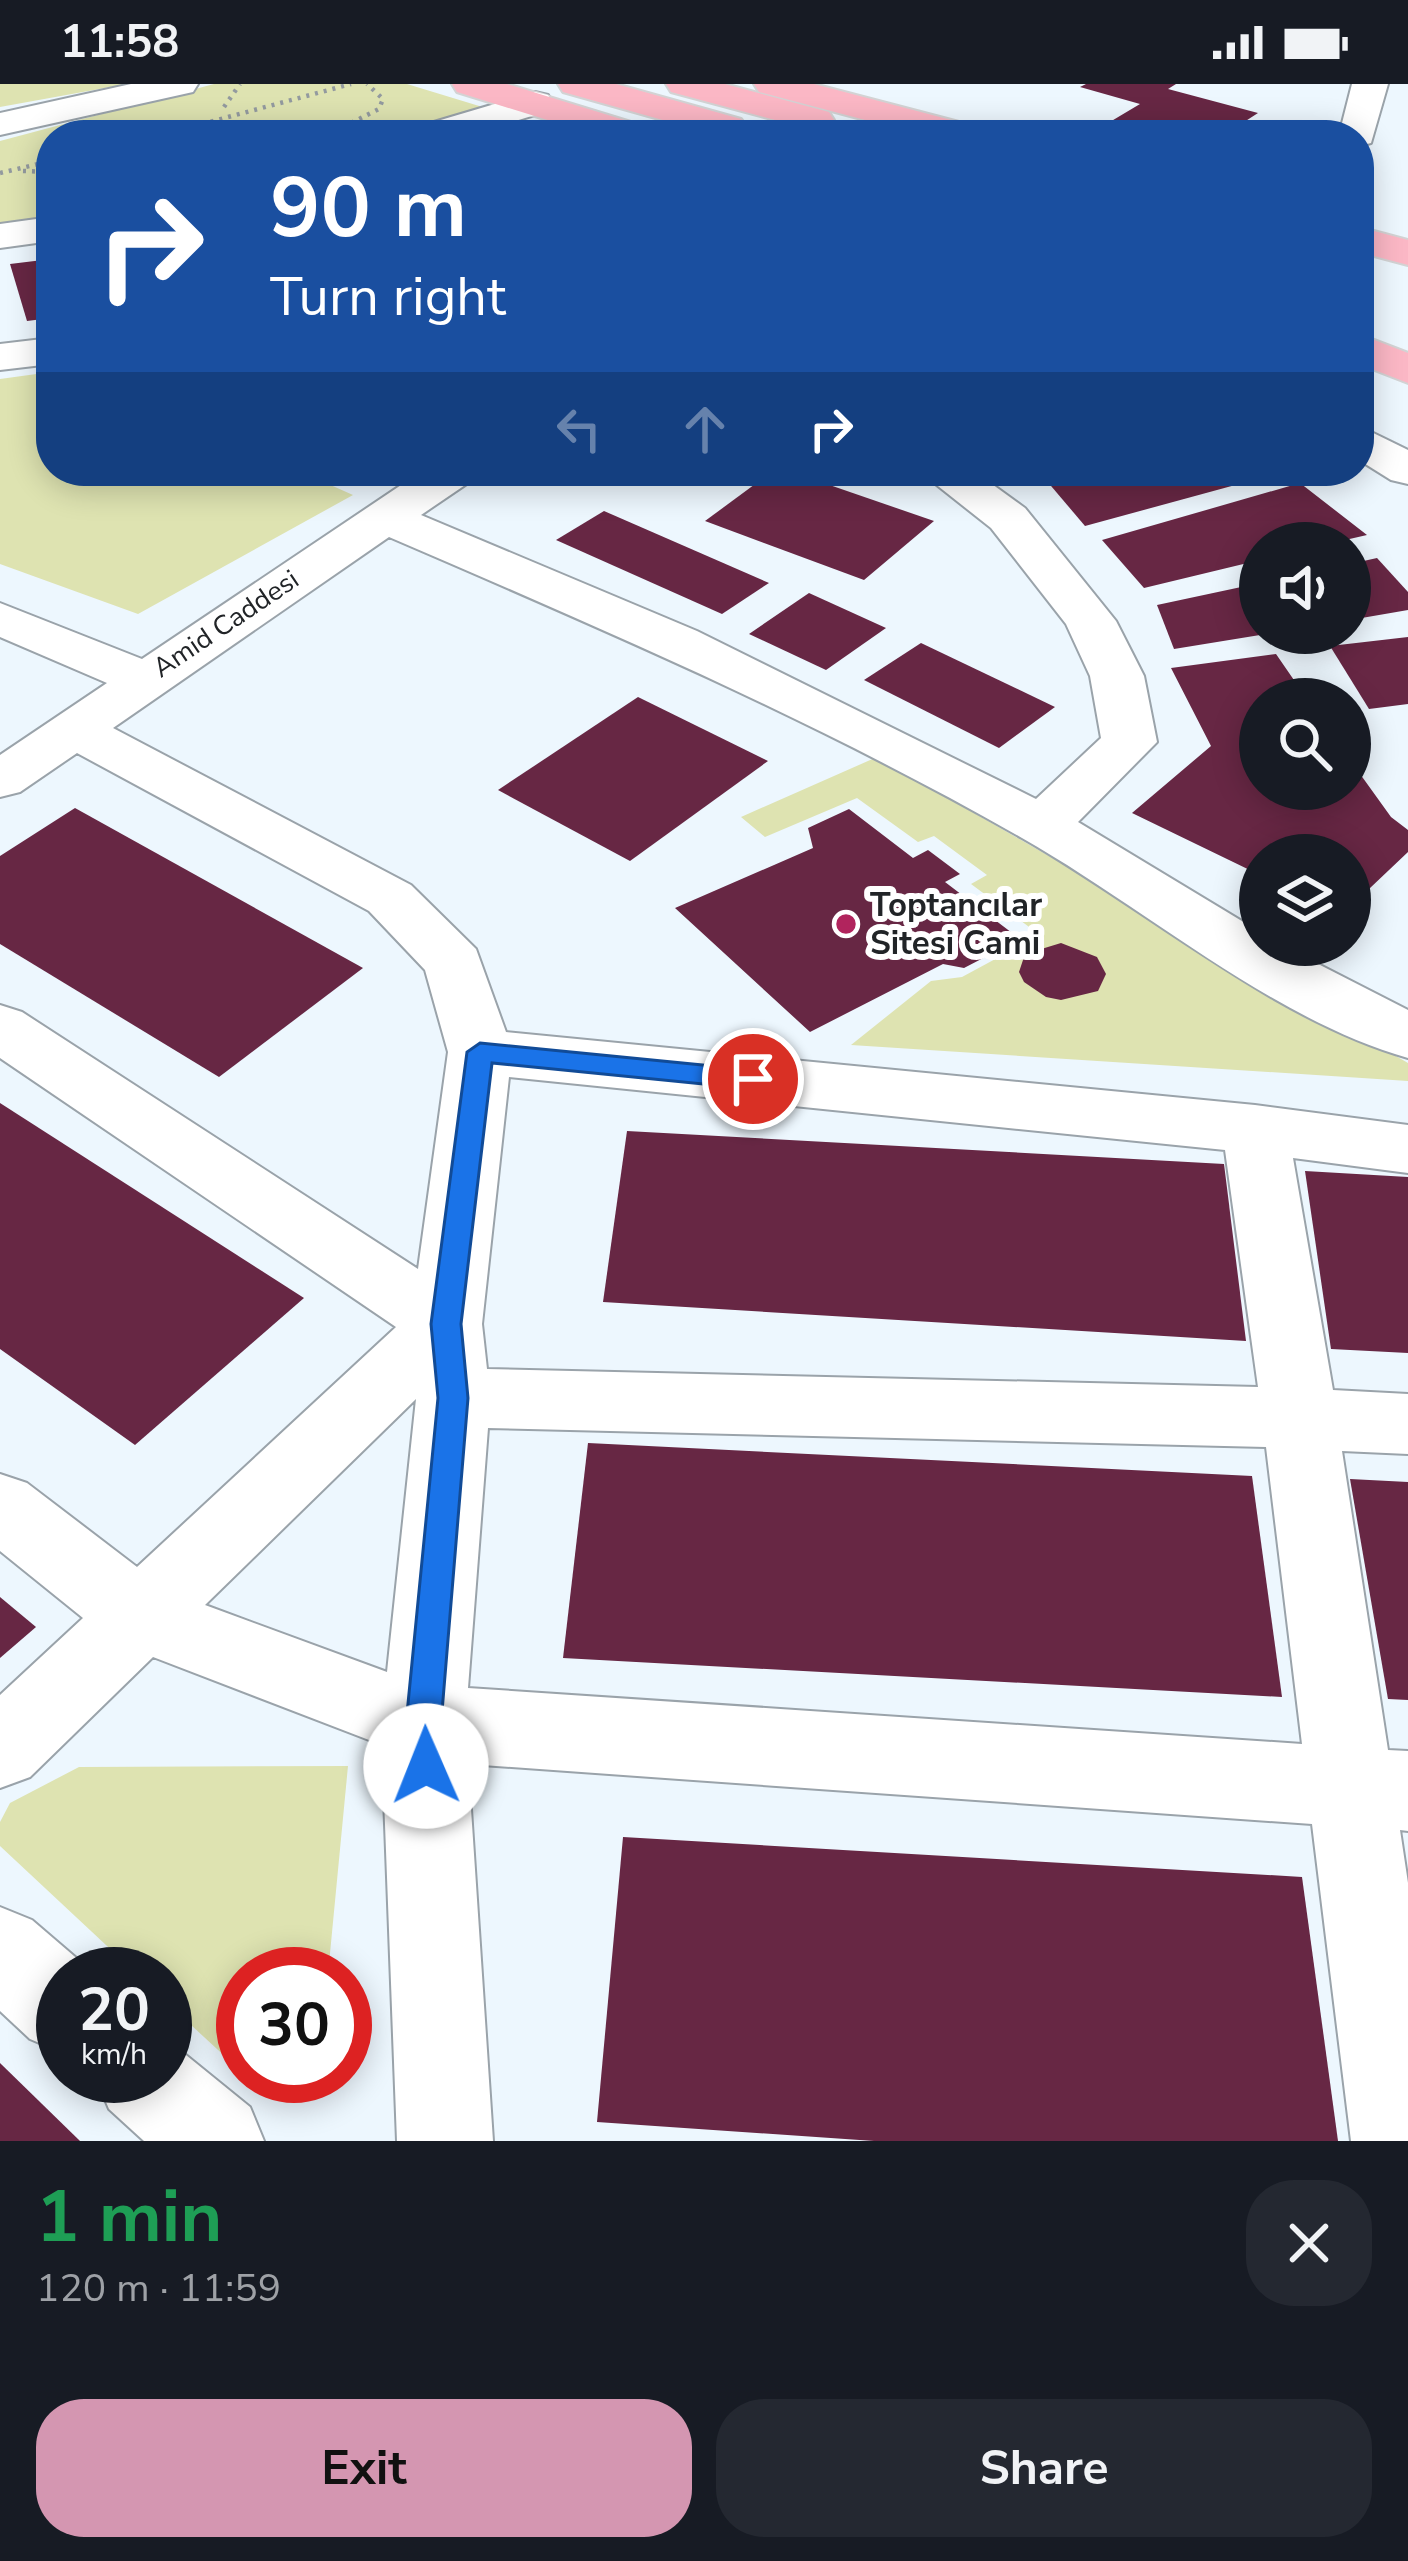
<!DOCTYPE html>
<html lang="en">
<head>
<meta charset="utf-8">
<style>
	:root { --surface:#171b24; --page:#242831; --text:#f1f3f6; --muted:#9ea1a6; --accent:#d496b1 }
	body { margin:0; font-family:"Nunito Sans",sans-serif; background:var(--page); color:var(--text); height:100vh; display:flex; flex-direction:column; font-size:45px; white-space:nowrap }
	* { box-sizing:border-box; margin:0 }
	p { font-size:39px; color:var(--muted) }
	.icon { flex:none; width:66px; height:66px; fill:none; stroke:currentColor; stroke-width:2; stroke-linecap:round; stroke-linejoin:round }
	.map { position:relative; height:2057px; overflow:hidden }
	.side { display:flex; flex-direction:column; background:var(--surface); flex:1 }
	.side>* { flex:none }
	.guide { position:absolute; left:36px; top:36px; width:1338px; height:366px; border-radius:48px; box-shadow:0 6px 30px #0003; background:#1a4fa0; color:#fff; overflow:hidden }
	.buttons { position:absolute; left:1239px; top:438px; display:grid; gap:24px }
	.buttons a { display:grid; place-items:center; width:132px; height:132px; border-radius:50%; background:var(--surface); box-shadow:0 6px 30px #0003; font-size:60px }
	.speed { position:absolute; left:36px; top:1863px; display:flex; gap:24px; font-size:60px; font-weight:700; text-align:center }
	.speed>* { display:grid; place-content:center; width:156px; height:156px; border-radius:50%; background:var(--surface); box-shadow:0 6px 30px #0003; line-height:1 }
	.speed small { font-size:30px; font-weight:400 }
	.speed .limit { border:18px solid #d22; background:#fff; color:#111 }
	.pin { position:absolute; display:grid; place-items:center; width:102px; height:102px; color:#fff; margin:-51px; border:6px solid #fff; border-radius:50%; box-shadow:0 3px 12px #0007 }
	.me { position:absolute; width:132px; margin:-66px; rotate:359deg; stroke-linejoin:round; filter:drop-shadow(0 0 9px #0008) }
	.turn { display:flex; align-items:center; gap:42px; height:252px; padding:0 36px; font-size:54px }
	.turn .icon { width:156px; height:156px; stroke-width:2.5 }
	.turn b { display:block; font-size:84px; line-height:102px }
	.lanes { display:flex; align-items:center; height:114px; padding:0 36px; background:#0003; justify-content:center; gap:60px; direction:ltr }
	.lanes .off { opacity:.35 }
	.round { display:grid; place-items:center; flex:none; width:126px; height:126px; border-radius:48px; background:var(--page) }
	.overview { display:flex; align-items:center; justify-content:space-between; height:204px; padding:0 36px }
	h1 { font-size:72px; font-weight:700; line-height:90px; color:#1e9e55 }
	.cta { display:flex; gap:24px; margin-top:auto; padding:24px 36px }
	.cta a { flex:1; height:138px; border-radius:48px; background:var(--accent); color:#111; font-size:48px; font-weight:700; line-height:138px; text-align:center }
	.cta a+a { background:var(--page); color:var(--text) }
	.status { display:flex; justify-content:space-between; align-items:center; height:84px; padding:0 60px; background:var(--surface); direction:ltr }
	.status svg { height:33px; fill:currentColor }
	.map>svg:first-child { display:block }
</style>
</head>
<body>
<div class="status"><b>11:58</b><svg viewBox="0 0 49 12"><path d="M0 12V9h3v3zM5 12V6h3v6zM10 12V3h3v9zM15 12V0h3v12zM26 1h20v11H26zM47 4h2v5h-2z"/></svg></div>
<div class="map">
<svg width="1408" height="2057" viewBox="0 0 1408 2057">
	<rect width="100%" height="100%" fill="#edf7fe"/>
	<g fill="#dee3b1">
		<path d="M0 0H127L0 23Z"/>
		<path d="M214 0H407L489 25 405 51H51V138L0 144V57Z"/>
		<path d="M51 288V387H299L353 411 138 530 0 480V295Z"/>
		<path d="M877 673 1408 979V997L851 961 931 897 962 893 1040 851 971 800 987 791 934 752 918 758 857 714 765 753 741 733Z"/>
		<path d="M348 1682 328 1890H243V1982L230 1977 165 1917V1890H137L0 1762V1738L10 1719 79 1683Z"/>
	</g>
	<g fill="#672744">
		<path d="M1086 0H1176L1168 5 1258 29 1224 51H1088L1140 20 1080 3Z"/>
		<path d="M51 175V234L27 237 10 180Z"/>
		<path d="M773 387H789L934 437 864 496 705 437Z"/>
		<path d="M1073 387H1283V388L1085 442 1046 396Z"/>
		<path d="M1300 399 1367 451 1332 459H1260V476L1144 504 1102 456Z"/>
		<path d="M604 427 769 499 722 530 556 456Z"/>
		<path d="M1377 474 1408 508V526L1350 536V480Z"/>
		<path d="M1260 499V551L1174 565 1157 521Z"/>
		<path d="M809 509 886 544 826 586 749 550Z"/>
		<path d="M1408 553V620L1369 625 1330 562Z"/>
		<path d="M921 559 1055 623 999 664 864 596Z"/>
		<path d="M1276 570 1307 615H1260V705H1350V676L1391 733 1408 746V768L1350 823V771H1260V791L1132 729 1211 662 1171 584Z"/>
		<path d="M638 613 768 677 630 777 498 706Z"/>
		<path d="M75 724 363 884 219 993 0 860V772Z"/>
		<path d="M849 725 913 774 928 766 960 790 945 798 1020 855 964 884 943 880 810 948 675 824 813 764 808 744Z"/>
		<path d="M1061 859 1097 873 1106 890 1098 907 1061 916 1046 913 1024 898 1019 888 1025 870Z"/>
		<path d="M0 1019 304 1214 135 1361 0 1265Z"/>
		<path d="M627 1047 1224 1080 1246 1257 603 1218Z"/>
		<path d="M1305 1087 1408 1093V1269L1331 1265Z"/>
		<path d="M588 1359 1252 1392 1282 1613 563 1574Z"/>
		<path d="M1350 1395 1408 1398V1616L1388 1615Z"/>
		<path d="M0 1513 36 1543 0 1574Z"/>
		<path d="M623 1753 1302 1793 1338 2057H874L597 2038Z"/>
		<path d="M0 1979 80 2057H0Z"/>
	</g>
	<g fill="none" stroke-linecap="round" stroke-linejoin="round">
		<defs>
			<g id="minor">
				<path d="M131 0H198L193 8 0 51V29Z"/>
				<path d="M1352 0H1388L1371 59 1359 62V51H1339Z"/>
				<path d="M535 8 548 11 553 19 548 27 469 51H411L417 43Z"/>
				<path d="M51 133V157L0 164V140Z"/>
				<path d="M51 254V280L0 286V260Z"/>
				<path d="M1359 342 1408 366V400L1391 396 1359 376Z"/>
				<path d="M422 387H478L471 397 421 431 697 547 1036 715 1101 654 1090 592 1066 540 991 444 919 387H974L1025 424 1116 537 1144 592 1157 658 1078 738 1260 848V861H1281L1408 926V974C1273 936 1144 823 1022 754 819 638 603 545 389 453L113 644 411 801 476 865 506 948 1255 1021 1408 1041V1089L1293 1074 1333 1306 1408 1310V1370L1342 1367 1388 1666 1408 1667V1747L1400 1746 1408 1799V2057H1351L1312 1740 468 1680 493 2057H397L382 1661 153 1573 30 1693 0 1704V1611L83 1534 0 1467V1390L27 1399 137 1483 396 1243 0 974V921L22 928 418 1185 448 968 425 886 369 827 77 669 20 708 0 713V671L107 599 0 553V519L142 575ZM509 993 1225 1066 1258 1303 487 1285 482 1240ZM416 1315 387 1588 205 1521ZM488 1344 1266 1363 1302 1660 468 1604Z"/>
				<path d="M0 1823 32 1836 95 1890H63V1969L30 1955 0 1927Z"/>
				<path d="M165 1954 250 2023 264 2057H144L109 2025 95 1992H165Z"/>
			</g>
			<g id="highway">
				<path d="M452 0H507L634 39 640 47 637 51H596L457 8Z"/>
				<path d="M558 0H616L741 35 747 43 741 51H716L563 8Z"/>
				<path d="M666 0H725L829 28 834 36 829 44 816 47 671 8Z"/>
				<path d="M754 0H814L978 43 984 51H922L759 8Z"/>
				<path d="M1359 143 1408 156V181L1359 168Z"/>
				<path d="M1359 250 1408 269V299L1359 280Z"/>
			</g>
		</defs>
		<use href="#minor" stroke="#9aa3aa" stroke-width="4"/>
		<use href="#highway" stroke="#d3d3d4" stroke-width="4"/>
		<g stroke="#939a9f" stroke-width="4.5" stroke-dasharray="3 6" stroke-linecap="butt">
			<path d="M224 23 240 0"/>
			<path d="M202 40 351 0"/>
			<path d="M188 51 204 41"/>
			<path d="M327 51 379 25 383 15 367 0"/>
			<path d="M23 87 51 88"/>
			<path d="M0 89 51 77"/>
		</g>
		<use href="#minor" fill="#fff" fill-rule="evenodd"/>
		<use href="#highway" fill="#fbb7c5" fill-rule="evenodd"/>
	</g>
	<path fill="#1a73e8" stroke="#114b97" stroke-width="3" d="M480 959 753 986 767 995 753 1005 492 979 461 1240 468 1314 441 1640 443 1682 438 1693 426 1698 413 1693 406 1640 438 1314 431 1240 467 968Z"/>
	<circle fill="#b1245d" stroke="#fff" stroke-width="4.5" cx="846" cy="840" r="12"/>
	<g text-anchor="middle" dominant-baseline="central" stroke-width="12" stroke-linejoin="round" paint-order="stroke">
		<g font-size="27" fill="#212427" stroke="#fff">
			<text transform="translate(226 540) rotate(-34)">Amid Caddesi</text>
		</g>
		<g font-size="33" font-weight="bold" fill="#212427" stroke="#fff" text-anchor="start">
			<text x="870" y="821">Toptancılar<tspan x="870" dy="38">Sitesi Cami</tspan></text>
		</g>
	</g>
</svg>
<div class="buttons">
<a><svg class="icon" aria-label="sound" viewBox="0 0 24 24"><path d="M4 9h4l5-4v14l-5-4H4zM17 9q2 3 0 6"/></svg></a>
<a><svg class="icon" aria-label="search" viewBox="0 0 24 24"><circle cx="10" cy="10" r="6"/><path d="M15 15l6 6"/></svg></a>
<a><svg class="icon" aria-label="layers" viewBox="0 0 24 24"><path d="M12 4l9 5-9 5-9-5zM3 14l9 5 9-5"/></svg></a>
</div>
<div class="speed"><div>20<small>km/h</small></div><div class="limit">30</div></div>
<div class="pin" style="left:753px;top:995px;background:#d93025"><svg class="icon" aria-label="arrive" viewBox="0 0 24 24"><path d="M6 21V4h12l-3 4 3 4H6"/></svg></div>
<svg class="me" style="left:426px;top:1682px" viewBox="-20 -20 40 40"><circle r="19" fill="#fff"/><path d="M0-13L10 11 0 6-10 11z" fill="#1a73e8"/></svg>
<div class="guide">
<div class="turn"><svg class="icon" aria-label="right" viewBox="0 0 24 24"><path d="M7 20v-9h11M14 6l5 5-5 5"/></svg><div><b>90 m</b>Turn right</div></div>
<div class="lanes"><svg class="icon off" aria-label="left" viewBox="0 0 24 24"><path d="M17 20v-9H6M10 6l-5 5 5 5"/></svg><svg class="icon off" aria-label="ahead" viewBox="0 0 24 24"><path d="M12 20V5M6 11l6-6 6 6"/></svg><svg class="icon" aria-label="right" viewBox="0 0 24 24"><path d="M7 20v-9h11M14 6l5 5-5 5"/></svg></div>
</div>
</div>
<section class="side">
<div class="overview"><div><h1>1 min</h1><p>120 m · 11:59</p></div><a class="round"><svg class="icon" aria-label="close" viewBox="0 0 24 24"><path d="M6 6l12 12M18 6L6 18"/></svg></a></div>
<div class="cta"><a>Exit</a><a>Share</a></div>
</section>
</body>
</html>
